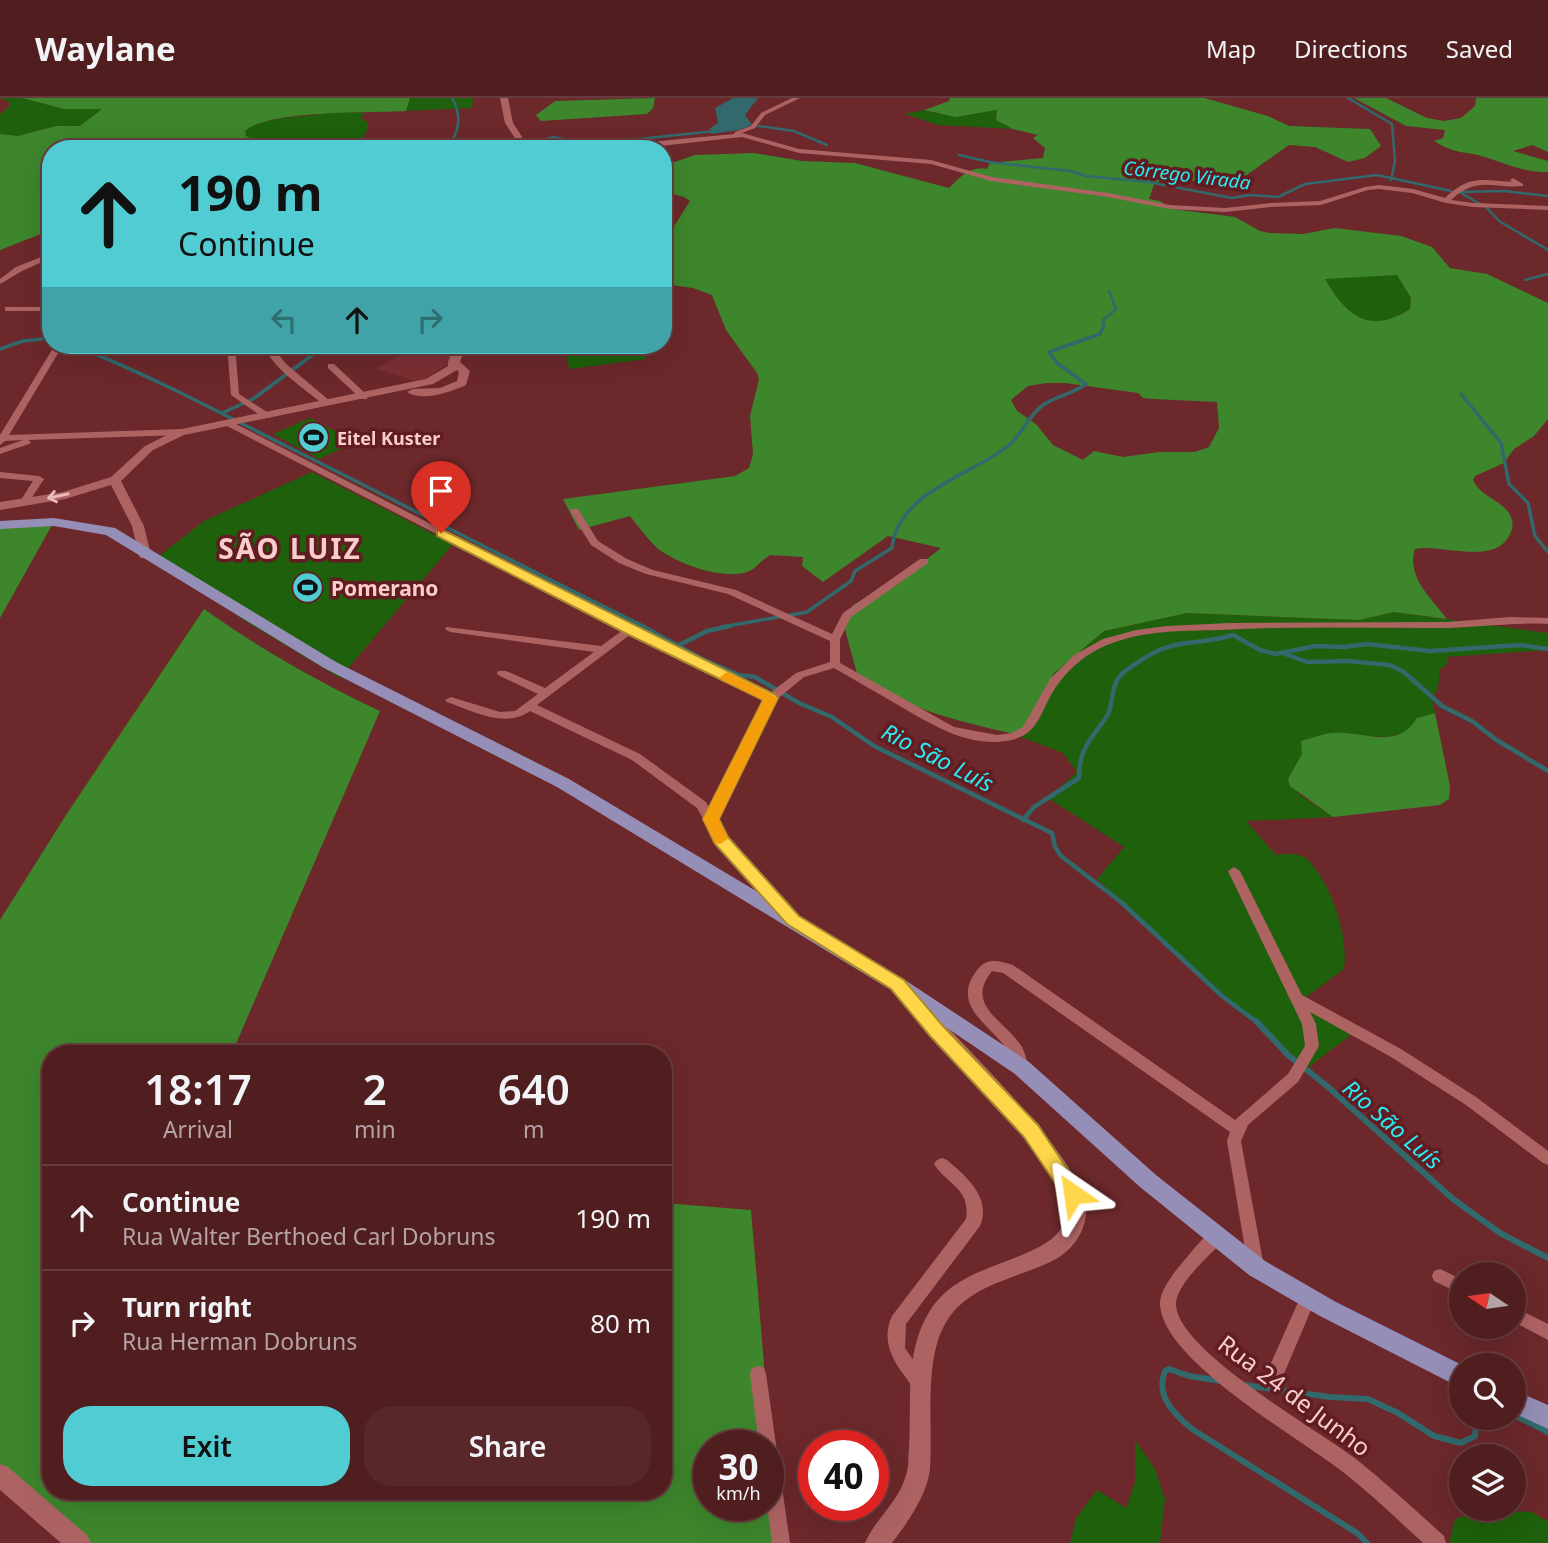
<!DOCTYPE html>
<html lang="en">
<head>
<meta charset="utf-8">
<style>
	:root { --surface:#511e20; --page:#572729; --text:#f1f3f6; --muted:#b4a2a5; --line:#673c3e; --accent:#51ccd3 }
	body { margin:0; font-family:"Noto Sans",sans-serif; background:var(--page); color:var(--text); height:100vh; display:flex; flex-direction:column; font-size:26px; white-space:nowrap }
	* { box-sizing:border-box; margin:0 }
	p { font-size:23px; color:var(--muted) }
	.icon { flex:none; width:38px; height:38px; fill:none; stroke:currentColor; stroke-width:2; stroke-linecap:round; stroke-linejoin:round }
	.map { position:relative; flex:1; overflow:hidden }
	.sheet { position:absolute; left:42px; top:947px; width:630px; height:455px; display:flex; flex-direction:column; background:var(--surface); border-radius:28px; box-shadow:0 7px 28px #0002,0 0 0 2px var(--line) }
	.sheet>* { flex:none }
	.banner { position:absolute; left:42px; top:42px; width:630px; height:214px; border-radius:28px; box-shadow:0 7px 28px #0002,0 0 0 2px var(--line); background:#51ccd3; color:#111; overflow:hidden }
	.needle { width:46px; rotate:283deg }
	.controls { position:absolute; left:1449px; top:1164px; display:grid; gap:14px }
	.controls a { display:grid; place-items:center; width:77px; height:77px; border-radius:50%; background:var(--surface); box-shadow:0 7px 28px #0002,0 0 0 2px var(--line); font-size:35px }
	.speed { position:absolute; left:693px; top:1332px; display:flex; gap:14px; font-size:35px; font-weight:700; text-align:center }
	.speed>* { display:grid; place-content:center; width:91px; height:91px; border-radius:50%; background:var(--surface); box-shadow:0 7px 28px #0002,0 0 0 2px var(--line); line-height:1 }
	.speed small { font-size:18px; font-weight:400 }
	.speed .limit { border:10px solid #d22; background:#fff; color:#111 }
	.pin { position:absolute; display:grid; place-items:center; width:60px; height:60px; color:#fff; margin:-72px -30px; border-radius:50% 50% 50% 0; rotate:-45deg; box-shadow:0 0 7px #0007 }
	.pin .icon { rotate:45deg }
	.me { position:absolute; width:77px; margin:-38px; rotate:328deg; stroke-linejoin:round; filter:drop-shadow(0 0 5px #0008) }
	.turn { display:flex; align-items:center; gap:24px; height:147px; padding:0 21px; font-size:32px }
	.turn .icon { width:91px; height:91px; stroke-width:2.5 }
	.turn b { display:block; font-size:49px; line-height:60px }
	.lanes { display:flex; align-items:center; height:66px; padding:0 21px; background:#0003; justify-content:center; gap:35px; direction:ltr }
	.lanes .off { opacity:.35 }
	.eta { display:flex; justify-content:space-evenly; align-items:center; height:119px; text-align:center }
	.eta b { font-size:42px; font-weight:600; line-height:49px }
	.primary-button { display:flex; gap:14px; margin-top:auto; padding:14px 21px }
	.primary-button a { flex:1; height:80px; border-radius:28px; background:var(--accent); color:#111; font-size:28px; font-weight:600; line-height:80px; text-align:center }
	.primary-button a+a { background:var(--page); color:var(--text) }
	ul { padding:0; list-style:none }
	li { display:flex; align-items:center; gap:21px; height:105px; padding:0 21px; border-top:2px solid var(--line) }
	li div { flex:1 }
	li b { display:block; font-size:26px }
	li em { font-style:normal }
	header { display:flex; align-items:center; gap:42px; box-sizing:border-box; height:98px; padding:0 35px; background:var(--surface); border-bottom:2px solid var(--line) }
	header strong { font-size:33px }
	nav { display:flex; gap:38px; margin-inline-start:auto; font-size:24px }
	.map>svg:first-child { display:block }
</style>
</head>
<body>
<header>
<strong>Waylane</strong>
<nav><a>Map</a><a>Directions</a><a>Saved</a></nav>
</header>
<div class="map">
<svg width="1548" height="1445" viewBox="0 0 1548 1445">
	<rect width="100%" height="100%" fill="#6c282b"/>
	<path fill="#7c2f33" d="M415 247H424L462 257 420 284 376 271Z"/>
	<g fill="#1e600b">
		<path d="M0 0H22L64 11 103 10 80 28H56L18 38 0 36V16L10 8 8 3Z"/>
		<path d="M410 0H473L472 10 406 13Z"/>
		<path d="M924 12C951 21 971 14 998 12L995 21 1013 31 938 27 905 16Z"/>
		<path d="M332 14 365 15 361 20 368 25V31L356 51H273L246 38 245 33C263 17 309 20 332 14Z"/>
		<path d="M1397 177 1411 200 1410 211C1370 237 1346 218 1324 180Z"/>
		<path d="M564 247H632L647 261 569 271Z"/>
		<path d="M310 320 356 344 319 361 273 336Z"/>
		<path d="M312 374 453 446 340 580 242 521 159 458 204 423Z"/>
		<path d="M1394 514 1548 535V552L1447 559 1448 566 1440 571 1438 590 1432 600 1435 615 1417 620 1409 633 1389 639 1366 638 1302 656 1288 681 1300 697 1333 719 1246 723 1276 757C1286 756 1300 754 1308 762 1331 785 1349 839 1344 871L1305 900 1356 933 1306 971 1097 781 1124 749 1048 700 1077 674 1063 655 1014 636 1048 590 1053 576 1104 533 1187 515 1359 522Z"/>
		<path d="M1135 1342 1155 1371 1165 1401 1160 1445H1070L1076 1420 1097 1392 1126 1410 1135 1384Z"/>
		<path d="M1483 1412 1532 1414 1548 1424V1445H1449L1455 1421Z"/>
	</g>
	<g fill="#3d862c" fill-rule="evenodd">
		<path d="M22 0H410L406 13C373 15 267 12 245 33L246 38 273 51H51V132L0 152V36L18 38 56 28H80L102 11H64Z"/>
		<path d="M655 0 653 10 647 16 541 23 536 17 555 3Z"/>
		<path d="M950 0H1204L1268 18 1289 28 1370 31 1381 48 1365 60 1348 64 1315 49 1289 47 1241 81 1155 84 1149 101 1160 103 1173 111 1235 119 1260 133 1270 135 1303 136 1335 130 1401 138 1432 149 1450 170 1487 176 1548 205V321L1534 338 1514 351 1504 365 1475 378 1473 382C1480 398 1499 401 1509 415 1513 422 1514 429 1510 436 1497 466 1449 449 1423 450L1415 451C1406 479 1432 501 1447 521L1394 514 1359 522 1187 515 1104 533 1053 576 1037 623 1014 636C958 623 906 611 858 579L844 528 853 507 909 475 941 450 888 438 823 484 802 468 803 459 770 457C763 461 759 467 753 471 730 486 673 465 655 448 646 439 638 428 630 418L579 432 563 401 735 378 749 370 753 356 750 318 759 281 757 275 726 232 712 197 693 190 663 186V135L674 128 690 103 684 99 663 93V68L695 57 754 55 802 63 855 65 949 90C961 79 968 68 987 71L990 65 1043 60 1045 50 1033 40 1038 37 1013 31 996 22 997 12 955 19 924 12 949 3ZM1397 177 1411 200 1410 211C1370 237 1346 218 1325 181ZM1047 285H1065L1138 295 1143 300 1153 301 1217 304 1219 330 1209 349 1195 354H1159L1123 359 1094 353 1083 362 1053 347 1036 326 1017 313 1011 302 1028 288Z"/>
		<path d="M1354 0H1386L1427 20 1444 23 1461 20 1475 8 1476 0H1548V54L1532 47 1513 53 1548 63V74C1524 74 1509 67 1488 60 1465 52 1458 58 1434 43L1443 40 1445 32 1406 28Z"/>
		<path d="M52 427 0 520V428Z"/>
		<path d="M204 511C260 551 318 584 380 613L232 955 51 956V1393H663V1105L751 1112 779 1445H68L0 1388V822L66 717ZM709 1348H768V1407H709Z"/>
		<path d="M1435 615 1450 688 1449 701 1440 707 1333 719 1290 688 1288 681 1302 656 1301 643C1312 640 1324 635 1334 635 1365 633 1397 653 1417 620Z"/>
	</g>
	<path fill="#31696c" d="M733 0H758L745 17 752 27 739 32 711 36 712 32 709 31 718 25 715 10Z"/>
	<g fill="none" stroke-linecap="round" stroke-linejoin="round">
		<g stroke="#31696c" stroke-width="2.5">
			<path d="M1348 0 1392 26 1395 63 1391 82"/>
			<path d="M758 28 794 33 827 47"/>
			<path d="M530 46 553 39 591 46 715 33"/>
			<path d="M448 49C460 33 462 17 452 0"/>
			<path d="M447 50 518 47"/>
			<path d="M959 57 990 64 1070 73 1086 78 1148 84 1232 100 1249 97 1278 99 1305 86 1377 77 1451 93"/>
			<path d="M1460 94 1504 93 1548 98"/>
			<path d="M1461 95 1480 106"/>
			<path d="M1487 110 1499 123 1548 152"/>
			<path d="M1525 182 1548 176"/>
			<path d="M1104 229 1103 222 1116 211 1109 193"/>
		</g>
		<g stroke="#31696c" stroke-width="3.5">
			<path d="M73 247C145 275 215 312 284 347 405 407 524 470 645 529"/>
			<path d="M0 251 23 243 51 240"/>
			<path d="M1461 296 1501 345 1509 386 1528 405 1535 438 1548 454"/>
			<path d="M222 315 253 301 326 247"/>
			<path d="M722 529 807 514 851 483 855 473 892 450C898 394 970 378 1008 348 1022 337 1028 318 1043 307 1056 298 1073 296 1086 286L1057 265 1049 254 1100 236 1104 227"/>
		</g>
		<g stroke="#31696c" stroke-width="4.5">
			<path d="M642 528 702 561 739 577 755 579 799 605 832 619 874 648 1052 735 1055 749 1061 758 1121 804 1222 898 1258 925"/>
			<path d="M679 547 707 533 730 528"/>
			<path d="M1285 556 1307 564 1348 563 1390 567 1404 574 1442 608 1472 623 1495 641 1548 673"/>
			<path d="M1023 722 1034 709 1079 680C1079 649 1091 642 1107 618 1114 606 1110 590 1120 578 1124 573 1131 569 1137 565 1174 538 1193 549 1233 537L1260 552 1276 556 1315 548 1344 549 1367 546 1430 553 1520 547 1548 551"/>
		</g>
		<g stroke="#31696c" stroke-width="6">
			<path d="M1256 923 1288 957 1327 988 1453 1101 1500 1135 1548 1160"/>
			<path d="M1221 1283 1189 1278 1169 1271 1165 1273C1155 1298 1174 1316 1192 1331L1357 1435 1367 1445"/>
			<path d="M1244 1287 1330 1299 1368 1301 1398 1315 1434 1338 1461 1345 1475 1338 1477 1320"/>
			<path d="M1514 1317 1548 1334"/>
		</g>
		<g fill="#ae6363" fill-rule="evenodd">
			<path d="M792 0H800L765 17 755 30 742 35 799 51 931 62 992 79 1108 95 1170 107 1225 110 1271 105 1320 103 1365 89 1379 87 1413 91 1445 100C1470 77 1480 82 1512 84L1510 82 1513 80 1523 86V88C1492 91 1478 77 1451 102L1473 105 1548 108V112L1473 109 1446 105 1412 95 1379 91 1368 92 1321 107 1271 109 1225 114 1170 111 1108 99 991 83 931 66 799 55 742 39 633 51 660 43 734 36 735 34 751 28 761 15Z"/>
			<path d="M51 155V160L22 173 0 186V181L16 169Z"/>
			<rect x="5" y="209" width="46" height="4"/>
			<path d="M55 247H63L9 337 181 331 185 334 181 337 28 342 31 344 29 346 0 356V350L23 342 5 343 0 347V337Z"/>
			<path d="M227 247H235L239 296 270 316V320H264L231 297Z"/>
			<path d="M263 247H271L286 266 330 303V307H324C304 290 274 272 263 247Z"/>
			<path d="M418 247H430L461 258 454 260Z"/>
			<path d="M328 266H334L367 297V301H361L328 270Z"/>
			<path d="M228 322 634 530 770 595 796 575 830 564V543L728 496 646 476 619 465 591 447 570 413 572 411H578L598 443 627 461 653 472 736 492 832 536 843 515 920 461H928V465L851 519 840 541V565L954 629 997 637 1012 635 1023 629 1050 581 1074 557 1103 541 1136 532 1167 528 1229 525 1447 524 1510 519 1548 520V526C1511 524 1474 530 1437 530 1365 530 1292 528 1220 532 1183 533 1145 532 1110 546 1087 554 1067 572 1054 592 1039 616 1039 638 1006 643 966 649 931 626 898 607 877 595 855 582 834 570L804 579 776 602 716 722 726 740 795 815 797 818 795 821H785L717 745 697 710 632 662 530 613C505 631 473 613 447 604L445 602 451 599 500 614 515 613 538 596 498 577 497 575 498 573H506L545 590 594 554 450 534 445 531 446 529 601 548 623 532 225 327V323ZM631 536 765 601 710 711 706 704 640 656 537 607Z"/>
			<path d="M0 374 39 378 44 381 27 407 24 408 19 405 33 383 0 380Z"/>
			<path d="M1234 769 1240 773 1302 897 1401 951 1476 999 1548 1053V1067L1543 1065 1466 1007 1391 959 1310 914 1316 926 1319 948 1298 984 1248 1027 1241 1043 1264 1169 1262 1174 1256 1176 1250 1174 1248 1169 1227 1043 1230 1034 1003 875 992 873C964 908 1005 922 1022 949 1025 955 1027 963 1029 970L1027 974 1022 976 1017 974C1014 968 1013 959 1009 954 992 927 948 908 978 871 988 859 999 863 1013 867L1235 1022 1288 976 1305 948 1302 926 1228 773Z"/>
			<path d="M942 1060 947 1062C966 1078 992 1100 980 1128L906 1226 905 1250 929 1285 926 1291 920 1293C912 1290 909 1284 904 1277 890 1259 882 1239 892 1218L966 1121C971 1090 947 1087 934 1066L937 1062Z"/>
			<path d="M1216 1132 1222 1134 1224 1139 1222 1144C1209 1158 1174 1188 1176 1208 1180 1254 1318 1332 1356 1361 1386 1385 1415 1412 1444 1438L1446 1445H1423C1397 1421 1371 1396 1343 1374 1300 1340 1164 1264 1160 1207 1159 1193 1173 1176 1182 1165 1191 1155 1203 1137 1216 1132Z"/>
			<path d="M1440 1171 1461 1181V1196L1434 1183 1432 1178 1434 1173Z"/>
			<path d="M1308 1193 1314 1195 1316 1200 1281 1283 1278 1289 1272 1291 1266 1289 1263 1283 1300 1200 1302 1195Z"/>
			<path d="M1514 1209 1548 1226V1242L1514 1224Z"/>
			<path d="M758 1268 764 1270 766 1276 790 1445H772L767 1407H768V1348H759L750 1276 752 1270Z"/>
		</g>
		<g fill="#ae6363" fill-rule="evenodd">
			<path d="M500 0H508L513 25 530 51H522L505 25Z"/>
			<path d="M456 247H466L460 264 470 273 466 287C450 294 423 304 407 294L413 291 440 290 457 283 459 274 457 272 433 286 184 337 153 352 121 383 144 428 151 457 150 460H140L139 457 132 428 111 387 65 401 0 412V404L63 394 111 379 145 348 177 332 426 281 448 268V264Z"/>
			<path d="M904 887 910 889C949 934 1079 1056 1086 1108 1088 1130 1074 1151 1056 1161 1017 1182 966 1185 944 1228 924 1265 933 1329 930 1371 927 1397 908 1424 892 1445H865C875 1421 899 1404 906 1377 909 1369 908 1360 909 1351 912 1306 904 1257 928 1216 952 1174 999 1170 1039 1149 1055 1141 1068 1128 1066 1108 1061 1064 932 939 898 899L895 894 898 889Z"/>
			<path d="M0 1366 8 1369 87 1437 91 1445H61L0 1392Z"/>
		</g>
		<g fill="#958fb8" fill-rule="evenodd">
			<path d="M54 420 115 430 336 564 569 681 905 882 1029 964 1156 1077 1265 1163 1336 1204 1462 1267 1461 1290 1320 1218 1249 1177 1140 1089 1015 976 891 892 557 689 324 570 106 437 54 428 0 431V423Z"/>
			<path d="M1514 1292 1548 1307V1331L1514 1315Z"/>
		</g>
	</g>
	<defs><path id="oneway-shaft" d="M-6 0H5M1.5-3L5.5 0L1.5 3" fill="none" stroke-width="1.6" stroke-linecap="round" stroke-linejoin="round" transform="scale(1.75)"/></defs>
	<use stroke="#edbdbc" href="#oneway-shaft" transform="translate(58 398) rotate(168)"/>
	<path fill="#ffd54a" stroke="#a68a30" stroke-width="2" d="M441 431 776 597 778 600 719 721 728 739 799 818 904 882 943 928 1038 1027 1080 1090 1083 1096 1080 1101 1073 1104 1066 1101 1024 1039 930 938 891 891 787 826 715 746 703 721 763 602 625 535 437 438V432Z"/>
	<path fill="#f59e0b" d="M727 574 778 600 719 721 728 741 720 746 715 745 703 721 763 602 722 582 720 579Z"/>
	<defs>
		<symbol id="stadium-disc" viewBox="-11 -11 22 22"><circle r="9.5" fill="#51ccd3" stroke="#601c21"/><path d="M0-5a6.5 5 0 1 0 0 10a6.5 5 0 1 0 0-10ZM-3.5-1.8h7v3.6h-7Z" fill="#111"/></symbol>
	</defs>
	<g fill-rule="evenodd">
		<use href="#stadium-disc" x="296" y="322" width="35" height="35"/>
		<use href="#stadium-disc" x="290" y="472" width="35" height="35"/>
	</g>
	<g text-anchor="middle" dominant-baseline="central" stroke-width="7" stroke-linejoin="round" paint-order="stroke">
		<g font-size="18" font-weight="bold" fill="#f8cdcc" stroke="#601c21" text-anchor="start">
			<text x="337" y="340">Eitel Kuster</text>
		</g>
		<g font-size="19" font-style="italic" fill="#28ecf5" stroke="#601c21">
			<text transform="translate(1187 77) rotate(7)">Córrego Virada</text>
		</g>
		<g font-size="21" font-weight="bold" fill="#f8cdcc" stroke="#601c21" text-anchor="start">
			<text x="331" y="490">Pomerano</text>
		</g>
		<g font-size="23" font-style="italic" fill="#28ecf5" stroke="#601c21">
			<text transform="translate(938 659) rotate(27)">Rio São Luís</text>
			<text transform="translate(1393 1026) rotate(41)">Rio São Luís</text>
		</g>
		<g font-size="24" fill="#f8cdcc" stroke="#601c21">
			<text transform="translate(1295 1297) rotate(37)">Rua 24 de Junho</text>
		</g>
		<g font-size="28" font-weight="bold" letter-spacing="2" fill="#f8cdcc" stroke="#601c21">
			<text x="290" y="450">SÃO LUIZ</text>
		</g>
	</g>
</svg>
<div class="controls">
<a><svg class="needle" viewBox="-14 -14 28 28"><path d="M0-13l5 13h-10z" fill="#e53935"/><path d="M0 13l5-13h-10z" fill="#b4a2a5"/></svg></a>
<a><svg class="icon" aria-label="search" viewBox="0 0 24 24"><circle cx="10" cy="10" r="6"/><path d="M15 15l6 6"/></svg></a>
<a><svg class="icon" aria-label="layers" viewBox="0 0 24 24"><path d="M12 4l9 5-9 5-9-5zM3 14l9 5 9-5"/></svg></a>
</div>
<div class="speed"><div>30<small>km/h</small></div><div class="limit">40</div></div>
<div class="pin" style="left:441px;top:435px;background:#d93025"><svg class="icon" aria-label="arrive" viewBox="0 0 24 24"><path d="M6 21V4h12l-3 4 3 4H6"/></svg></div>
<svg class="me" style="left:1073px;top:1096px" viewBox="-20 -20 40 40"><path d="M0-17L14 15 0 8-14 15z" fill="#ffd54a" stroke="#fff" stroke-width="4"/></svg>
<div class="banner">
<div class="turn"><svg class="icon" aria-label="ahead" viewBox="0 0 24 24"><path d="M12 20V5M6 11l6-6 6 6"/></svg><div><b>190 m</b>Continue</div></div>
<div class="lanes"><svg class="icon off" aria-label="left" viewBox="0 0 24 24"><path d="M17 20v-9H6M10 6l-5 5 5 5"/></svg><svg class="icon" aria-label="ahead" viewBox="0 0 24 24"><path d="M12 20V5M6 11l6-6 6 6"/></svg><svg class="icon off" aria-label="right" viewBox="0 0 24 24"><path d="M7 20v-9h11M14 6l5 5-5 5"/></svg></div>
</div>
<section class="sheet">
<div class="eta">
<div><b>18:17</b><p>Arrival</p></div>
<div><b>2</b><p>min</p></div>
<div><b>640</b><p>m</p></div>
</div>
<ul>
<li><svg class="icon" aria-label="ahead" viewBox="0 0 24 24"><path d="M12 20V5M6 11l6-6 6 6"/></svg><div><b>Continue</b><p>Rua Walter Berthoed Carl Dobruns</p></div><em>190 m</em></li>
<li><svg class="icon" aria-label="right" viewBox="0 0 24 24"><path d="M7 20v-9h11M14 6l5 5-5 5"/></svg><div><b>Turn right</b><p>Rua Herman Dobruns</p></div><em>80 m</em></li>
</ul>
<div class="primary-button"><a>Exit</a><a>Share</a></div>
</section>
</div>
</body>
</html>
